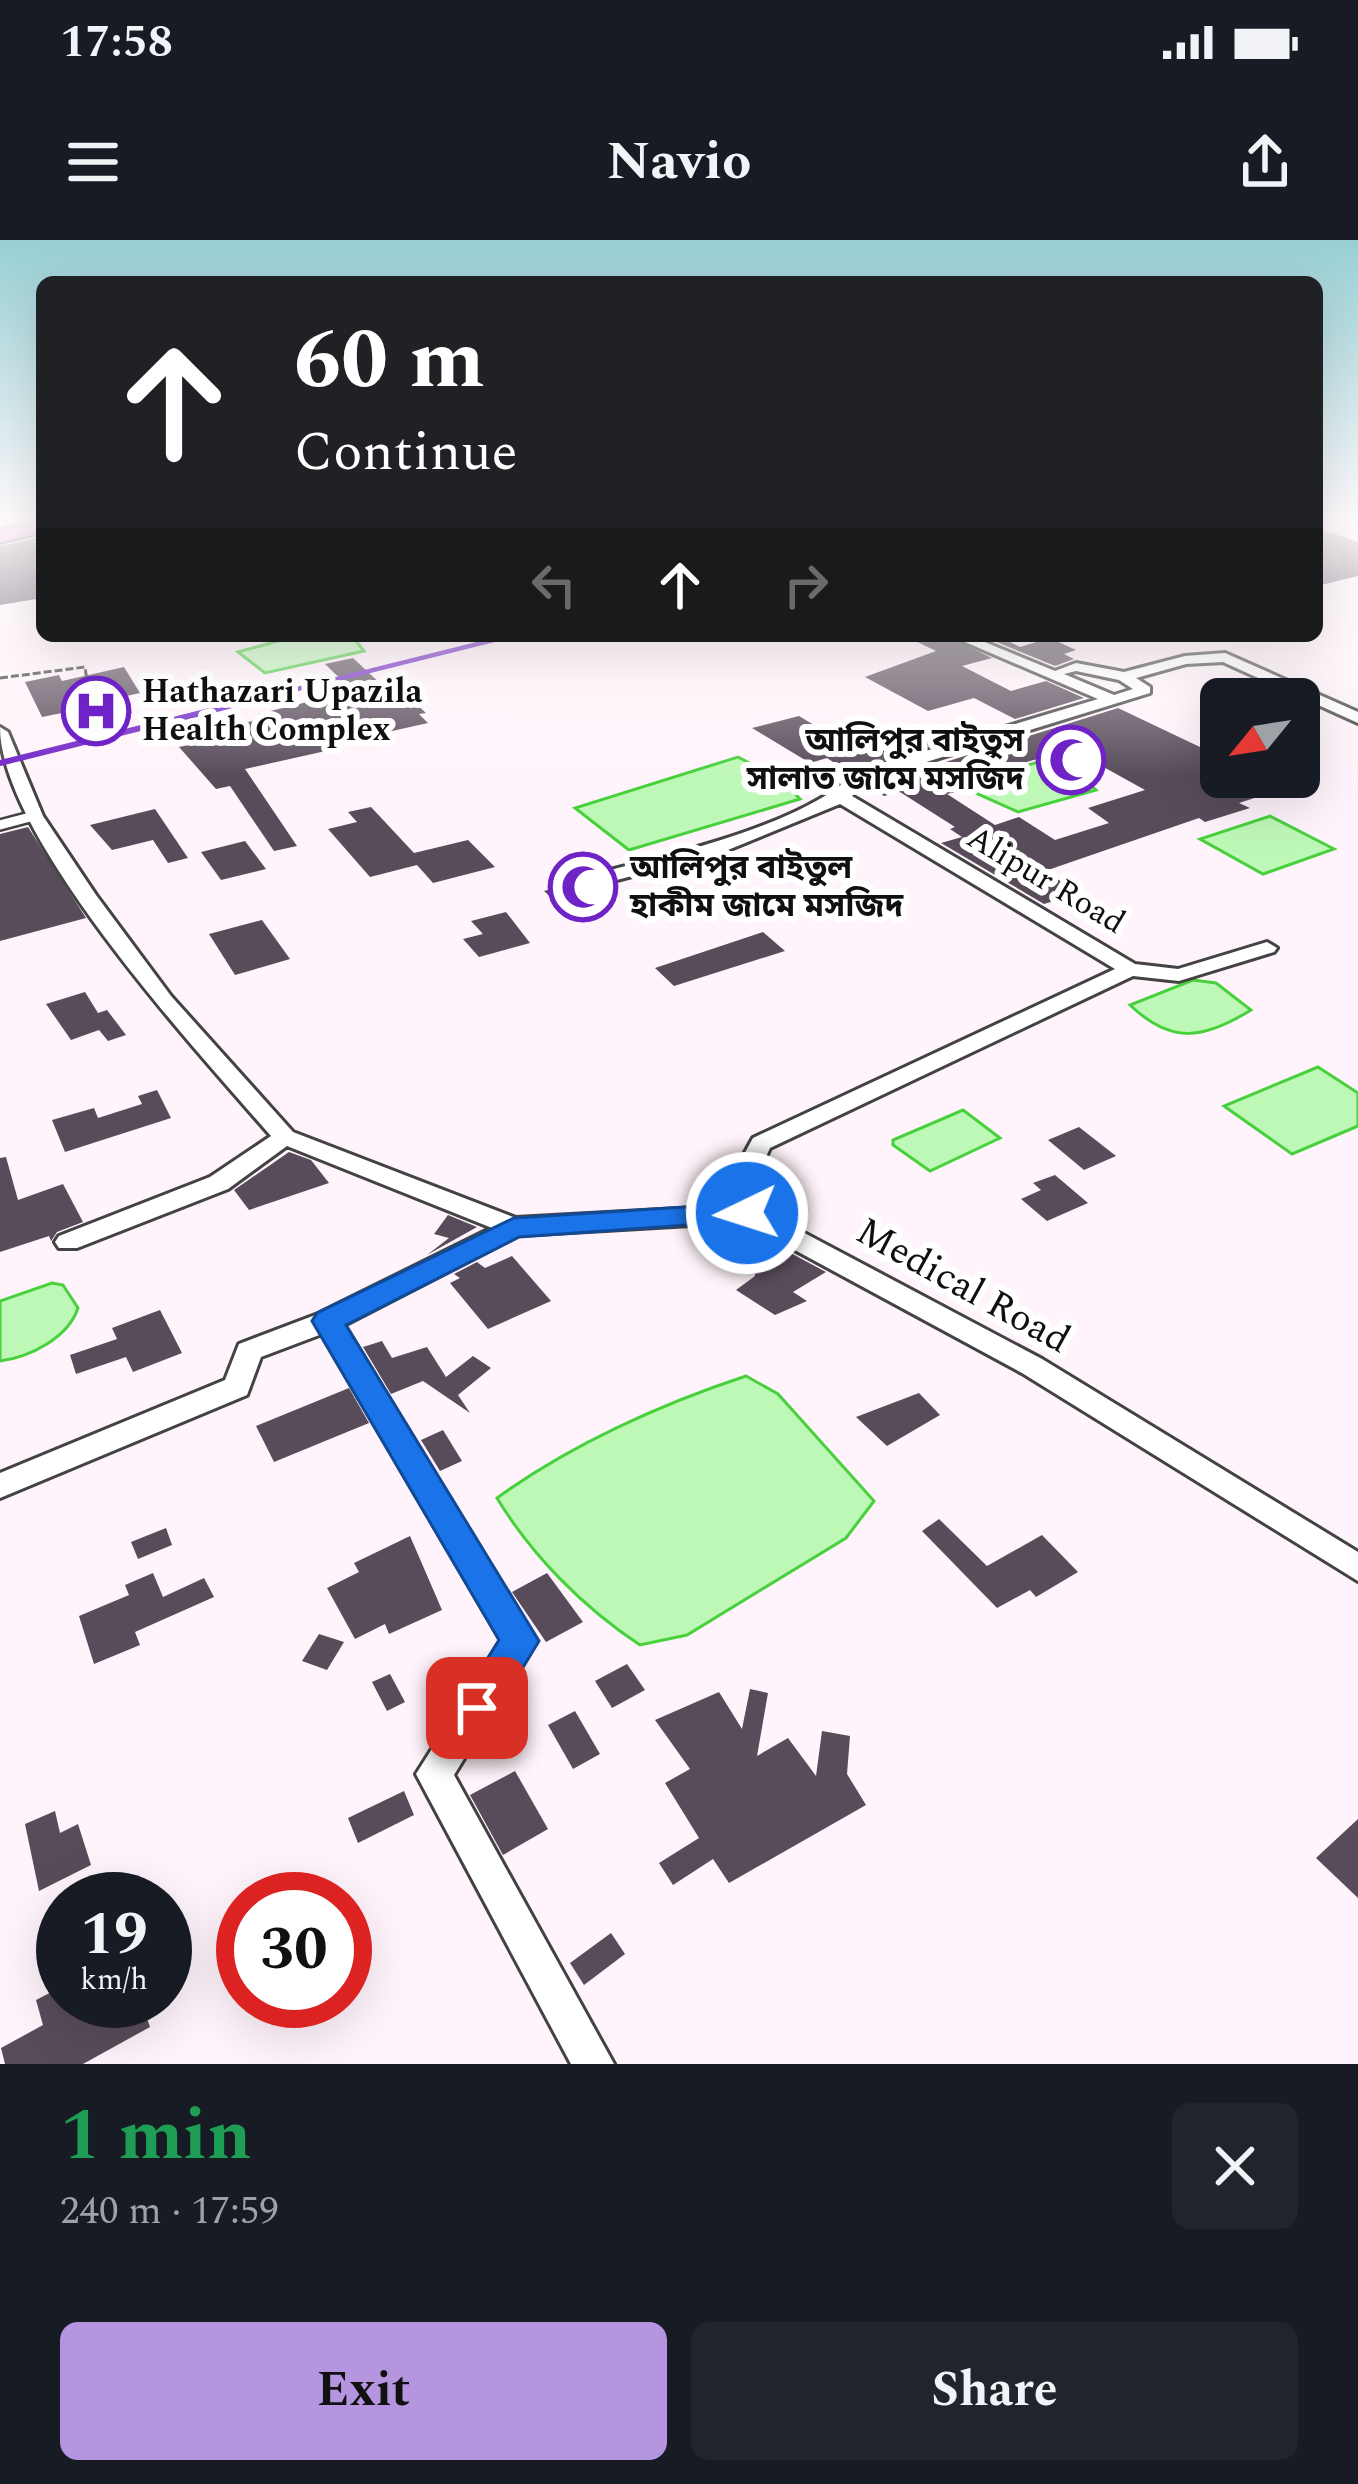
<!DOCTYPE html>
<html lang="en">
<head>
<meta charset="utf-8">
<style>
	:root { --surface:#171b24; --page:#20242c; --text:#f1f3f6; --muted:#9ea1a6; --accent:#b695e0 }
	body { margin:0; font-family:Spectral,"Noto Sans Bengali",serif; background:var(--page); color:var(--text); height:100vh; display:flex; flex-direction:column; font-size:45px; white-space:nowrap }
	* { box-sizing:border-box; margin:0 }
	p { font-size:39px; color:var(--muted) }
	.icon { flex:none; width:66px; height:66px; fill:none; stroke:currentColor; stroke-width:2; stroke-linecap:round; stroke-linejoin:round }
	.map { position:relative; height:1824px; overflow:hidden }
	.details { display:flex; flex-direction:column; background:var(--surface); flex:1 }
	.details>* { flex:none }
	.hud { position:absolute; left:36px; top:36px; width:1287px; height:366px; border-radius:18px; box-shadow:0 12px 48px #0002; background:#202124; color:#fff; overflow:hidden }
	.needle { width:78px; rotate:240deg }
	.controls { position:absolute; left:1200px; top:438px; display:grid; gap:24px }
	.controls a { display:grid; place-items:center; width:120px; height:120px; border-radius:18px; background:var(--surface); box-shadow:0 12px 48px #0002; font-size:60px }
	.speed { position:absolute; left:36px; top:1632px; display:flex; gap:24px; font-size:60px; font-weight:700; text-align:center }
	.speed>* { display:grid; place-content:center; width:156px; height:156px; border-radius:50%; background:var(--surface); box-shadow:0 12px 48px #0002; line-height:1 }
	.speed small { font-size:30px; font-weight:400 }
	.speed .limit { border:18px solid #d22; background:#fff; color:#111 }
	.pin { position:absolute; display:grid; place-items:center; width:102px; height:102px; color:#fff; margin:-51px; border-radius:24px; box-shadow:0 6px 18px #0006 }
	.me { position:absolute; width:132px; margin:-66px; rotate:266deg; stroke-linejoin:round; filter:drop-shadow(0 0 9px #0008) }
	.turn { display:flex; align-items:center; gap:42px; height:252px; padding:0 60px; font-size:54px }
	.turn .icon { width:156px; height:156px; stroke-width:2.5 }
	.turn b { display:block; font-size:84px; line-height:102px }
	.lanes { display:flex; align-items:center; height:114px; padding:0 60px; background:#0003; justify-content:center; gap:60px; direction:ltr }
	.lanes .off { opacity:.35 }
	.round { display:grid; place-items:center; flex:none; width:126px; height:126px; border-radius:18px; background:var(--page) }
	.overview { display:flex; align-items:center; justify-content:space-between; height:204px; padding:0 60px }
	h1 { font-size:72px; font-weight:700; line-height:90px; color:#1e9e55 }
	.cta { display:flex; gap:24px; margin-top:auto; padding:24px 60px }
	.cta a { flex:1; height:138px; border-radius:18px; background:var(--accent); color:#111; font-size:48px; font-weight:700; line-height:138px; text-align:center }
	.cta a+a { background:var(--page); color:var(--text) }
	.status { display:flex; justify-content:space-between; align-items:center; height:84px; padding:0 60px; background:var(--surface); direction:ltr }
	.status svg { height:33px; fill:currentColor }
	header { display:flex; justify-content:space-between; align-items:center; height:156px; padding:0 60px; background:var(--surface); font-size:54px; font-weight:700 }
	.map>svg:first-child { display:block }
</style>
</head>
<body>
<div class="status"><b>17:58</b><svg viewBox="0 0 49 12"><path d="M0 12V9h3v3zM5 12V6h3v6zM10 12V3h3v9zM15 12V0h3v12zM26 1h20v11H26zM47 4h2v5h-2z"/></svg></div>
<header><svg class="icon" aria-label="menu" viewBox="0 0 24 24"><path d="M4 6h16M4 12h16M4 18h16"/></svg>Navio<svg class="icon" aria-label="share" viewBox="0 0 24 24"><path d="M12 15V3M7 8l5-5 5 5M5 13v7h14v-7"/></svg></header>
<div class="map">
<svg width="1358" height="1824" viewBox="0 0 1358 1824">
	<rect width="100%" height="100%" fill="#fff4fb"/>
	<g fill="#bef8b7" stroke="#48d13c" stroke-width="3">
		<path d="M296 396H352L364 411 265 433 238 412Z"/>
		<path d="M738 517 783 541 800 559 629 610 575 568Z"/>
		<path d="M1042 521 1077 533 1096 550 1018 572 969 550 965 543Z"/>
		<path d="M1270 576 1334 609 1263 634 1200 599Z"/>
		<path d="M1193 740 1216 743 1251 770C1204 799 1172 805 1130 765Z"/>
		<path d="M1318 827 1358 853V886L1292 914 1224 866Z"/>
		<path d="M963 870 1000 898 930 931 893 905V900Z"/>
		<path d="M52 1043 63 1045 78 1068C68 1098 30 1117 0 1121V1061Z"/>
		<path d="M746 1136 778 1154 874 1261 846 1298 687 1395 640 1405C584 1368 532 1316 497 1258 570 1205 661 1164 746 1136Z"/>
	</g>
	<g fill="#584c5a" fill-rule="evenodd">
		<path d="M1317 288 1358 302V336L1317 346Z"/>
		<path d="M42 297V358L0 365V306Z"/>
		<path d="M905 396H947L992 418 962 426 1011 451 1046 441 1084 458 1015 479 974 458 928 471 865 437 936 411Z"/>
		<path d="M982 396H998L1020 407 1050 398 1076 410 1064 414 1074 419 1055 426Z"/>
		<path d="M353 418 384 447 395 444 426 473 419 474 428 483 383 493 373 484 326 494 339 508 245 529 297 606 274 611 230 546 216 549 179 507 228 497 221 488 261 479 258 474 353 451 325 424Z"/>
		<path d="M124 427 140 453 122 457 132 473 69 485 62 473 42 477 25 442 59 435 62 441Z"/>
		<path d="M1118 468 1221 517V537H1307V541L1239 563 1250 568 1205 582 1199 578 1045 631 1079 653 1044 664 941 603 962 597 950 589 955 587 900 552 884 556 869 546ZM1048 516 1067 527 1091 520 1145 550 1088 568 1109 583 1055 600 1019 577 995 585 947 554 963 550 952 543Z"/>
		<path d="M799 476 854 509 944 484 964 495 848 532 827 518 810 523 752 488Z"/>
		<path d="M371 567 414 613 468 600 495 627 433 643 417 625 370 637 328 589 357 582 348 572Z"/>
		<path d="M155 569 188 618 168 623 153 600 112 610 90 585Z"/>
		<path d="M28 587 86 678 0 701V594Z"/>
		<path d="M245 601 266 629 221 640 201 612Z"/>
		<path d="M598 635 615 651 559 665 544 651Z"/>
		<path d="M506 672 530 703 479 717 463 699 483 694 471 681Z"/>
		<path d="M262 680 290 719 235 735 209 694Z"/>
		<path d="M763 692 785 711 674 746 655 728Z"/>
		<path d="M85 752 98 773 107 770 126 795 108 801 99 790 71 800 46 764Z"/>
		<path d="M157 850 171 878 65 912 52 880 94 868 98 878 142 864 138 856Z"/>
		<path d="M1079 887 1116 916 1084 930 1048 900Z"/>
		<path d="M289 912 311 920 329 943 249 970 234 950Z"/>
		<path d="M6 917 18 960 63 944 83 982 57 992 51 1001 49 996 0 1012V918Z"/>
		<path d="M1055 935 1088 963 1047 981 1021 959 1041 950 1033 943Z"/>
		<path d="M448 975 477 987 427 1015 449 998 434 994Z"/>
		<path d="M751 992 826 1032 793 1052 807 1061 775 1075 736 1050 755 1036Z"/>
		<path d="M512 1016 551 1061 488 1089 450 1043 460 1038 454 1034 477 1022 485 1028Z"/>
		<path d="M160 1070 182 1113 133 1132 126 1117 76 1134 70 1115 117 1099 112 1088Z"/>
		<path d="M382 1101 392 1118 427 1107 446 1137 473 1116 491 1128 458 1155 470 1173 423 1141 391 1154 363 1107Z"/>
		<path d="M349 1148 369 1183 274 1222 256 1186Z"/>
		<path d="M919 1153 940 1175 887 1206 856 1177Z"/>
		<path d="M443 1190 462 1221 440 1231 421 1200Z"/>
		<path d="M939 1279 987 1326 1042 1295 1078 1332 1036 1357 1030 1350 997 1368 922 1291Z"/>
		<path d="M166 1288 172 1305 138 1319 131 1302Z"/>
		<path d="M410 1296 442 1370 389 1394 385 1384 355 1399 327 1348 359 1332 354 1323Z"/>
		<path d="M153 1333 163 1357 204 1338 214 1357 135 1392 140 1405 94 1424 79 1376 129 1355 125 1345Z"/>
		<path d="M547 1333 583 1382 546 1402 512 1352Z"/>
		<path d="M319 1394 344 1402 327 1430 302 1421Z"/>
		<path d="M627 1424 645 1450 612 1468 595 1441Z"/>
		<path d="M390 1434 405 1462 387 1471 372 1442Z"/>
		<path d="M750 1449 768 1453 757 1516 788 1498 816 1536 822 1491 850 1496 847 1534 866 1565 729 1643 713 1619 673 1645 659 1623 699 1598 665 1543 690 1529 655 1480 719 1452 742 1489Z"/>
		<path d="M575 1471 600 1514 573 1529 548 1485Z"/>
		<path d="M515 1531 548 1589 503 1615 470 1555Z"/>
		<path d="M404 1551 414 1575 358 1603 348 1578Z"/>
		<path d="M55 1571 60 1593 78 1584 91 1625 39 1651 25 1584Z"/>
		<path d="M1358 1579V1658L1316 1618Z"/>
		<path d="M611 1693 625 1714 584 1745 570 1723Z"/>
		<path d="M63 1746V1761H141L150 1787 83 1824H5L1 1808 43 1785 36 1760Z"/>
	</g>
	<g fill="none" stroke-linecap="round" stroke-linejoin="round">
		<defs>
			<path id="lane" d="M0 585 34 576"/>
			<path id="street" d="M951 396H970L1055 431 1076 423 1124 432 1185 416 1225 413 1358 472V483L1223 422 1186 424 1136 438 1150 447V453L868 540 852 556 1135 724 1178 729 1267 702 1277 708 1274 712 1179 741 1133 736 770 908 757 936 759 969 1042 1119 1358 1312V1341L1022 1133 743 982 519 995 344 1085 536 1401 454 1535 614 1824H571L416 1534 501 1400 322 1094 261 1117 247 1155 0 1258V1233L225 1140 239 1104 318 1074 492 988 287 906 228 949 77 1008H59L55 1002 59 996 210 937 271 896C197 811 0 597 0 487L8 492 43 576 96 655 171 756 293 892 516 978 733 966 732 936 753 898 1115 729 840 564 723 612 613 641 604 635 606 631C678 613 804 584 856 532L1098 459ZM1076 431 1119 440 1133 449 1114 455 1064 434Z"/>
			<path id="primary" d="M42 282V292L0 302V290Z"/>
		</defs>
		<use href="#lane" stroke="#434343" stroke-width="14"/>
		<use href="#street" stroke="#434343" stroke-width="6"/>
		<use href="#primary" stroke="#212121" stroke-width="6"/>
		<path stroke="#323232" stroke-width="3" stroke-dasharray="8 3" stroke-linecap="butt" d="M0 438 85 427 89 455"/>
		<use href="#lane" stroke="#fff" stroke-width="9"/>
		<use href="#street" fill="#fff" fill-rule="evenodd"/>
		<use href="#primary" fill="#fc67d3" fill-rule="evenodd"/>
		<path stroke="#6f23c6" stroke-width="4.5" d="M253 460 510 396"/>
		<path stroke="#6f23c6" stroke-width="6" d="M0 523 265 457"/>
	</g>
	<linearGradient id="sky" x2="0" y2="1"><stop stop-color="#97cfd4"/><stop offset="0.52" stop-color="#fffafd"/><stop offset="1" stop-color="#fffafd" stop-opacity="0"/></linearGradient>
	<rect width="1358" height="536" fill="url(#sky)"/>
	<path fill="#1a73e8" stroke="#114b97" stroke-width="3" d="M747 963 761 973 757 980 519 997 346 1085 539 1401 491 1480 477 1485 463 1480 457 1468 499 1400 312 1081 317 1073 514 978Z"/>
	<defs>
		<symbol id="hospital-ring" viewBox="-11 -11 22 22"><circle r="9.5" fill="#fff" stroke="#6f23c6" stroke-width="1.5"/><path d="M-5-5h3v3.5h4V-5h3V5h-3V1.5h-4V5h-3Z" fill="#6f23c6"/></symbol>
		<symbol id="mosque-ring" viewBox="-11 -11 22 22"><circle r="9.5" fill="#fff" stroke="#6f23c6" stroke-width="1.5"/><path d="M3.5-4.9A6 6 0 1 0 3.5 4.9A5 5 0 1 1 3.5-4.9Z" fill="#6f23c6"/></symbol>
	</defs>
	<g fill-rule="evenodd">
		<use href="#hospital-ring" x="58" y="433" width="76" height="76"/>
		<use href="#mosque-ring" x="1033" y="482" width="76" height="76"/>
		<use href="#mosque-ring" x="545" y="609" width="76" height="76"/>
	</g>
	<g text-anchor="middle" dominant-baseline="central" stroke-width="12" stroke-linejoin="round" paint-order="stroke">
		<g font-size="33" font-weight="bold" fill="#101010" stroke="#fff" text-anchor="start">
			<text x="142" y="452">Hathazari Upazila<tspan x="142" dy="38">Health Complex</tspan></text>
			<text x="1024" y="501" text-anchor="end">আলিপুর বাইতুস<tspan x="1024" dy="38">সালাত জামে মসজিদ</tspan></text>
			<text x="630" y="628">আলিপুর বাইতুল<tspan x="630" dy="38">হাকীম জামে মসজিদ</tspan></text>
		</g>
		<g font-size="33" fill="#101010" stroke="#fff">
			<text transform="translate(1046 640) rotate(31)">Alipur Road</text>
		</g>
		<g font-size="39" fill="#101010" stroke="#fff">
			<text transform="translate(963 1046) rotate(29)">Medical Road</text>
		</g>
	</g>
</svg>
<div class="controls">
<a><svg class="needle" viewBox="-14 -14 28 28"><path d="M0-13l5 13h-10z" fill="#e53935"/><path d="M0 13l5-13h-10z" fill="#9ea1a6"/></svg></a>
</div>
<div class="speed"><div>19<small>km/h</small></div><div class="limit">30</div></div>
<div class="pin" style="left:477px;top:1468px;background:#d93025"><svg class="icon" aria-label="arrive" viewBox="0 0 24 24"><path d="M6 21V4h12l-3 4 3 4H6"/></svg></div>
<svg class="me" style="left:747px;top:973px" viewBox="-20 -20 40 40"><circle r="17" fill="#1a73e8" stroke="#fff" stroke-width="3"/><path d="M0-11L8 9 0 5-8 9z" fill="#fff"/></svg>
<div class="hud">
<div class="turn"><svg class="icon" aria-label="ahead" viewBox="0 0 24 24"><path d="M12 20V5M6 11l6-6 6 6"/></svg><div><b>60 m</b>Continue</div></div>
<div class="lanes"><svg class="icon off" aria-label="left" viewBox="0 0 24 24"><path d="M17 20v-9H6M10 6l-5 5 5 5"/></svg><svg class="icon" aria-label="ahead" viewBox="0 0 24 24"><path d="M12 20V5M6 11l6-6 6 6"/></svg><svg class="icon off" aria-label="right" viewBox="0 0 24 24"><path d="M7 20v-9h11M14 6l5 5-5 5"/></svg></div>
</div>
</div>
<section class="details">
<div class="overview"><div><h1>1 min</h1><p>240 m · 17:59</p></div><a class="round"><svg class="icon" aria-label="close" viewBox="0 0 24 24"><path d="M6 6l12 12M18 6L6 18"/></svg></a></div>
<div class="cta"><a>Exit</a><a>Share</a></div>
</section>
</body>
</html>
